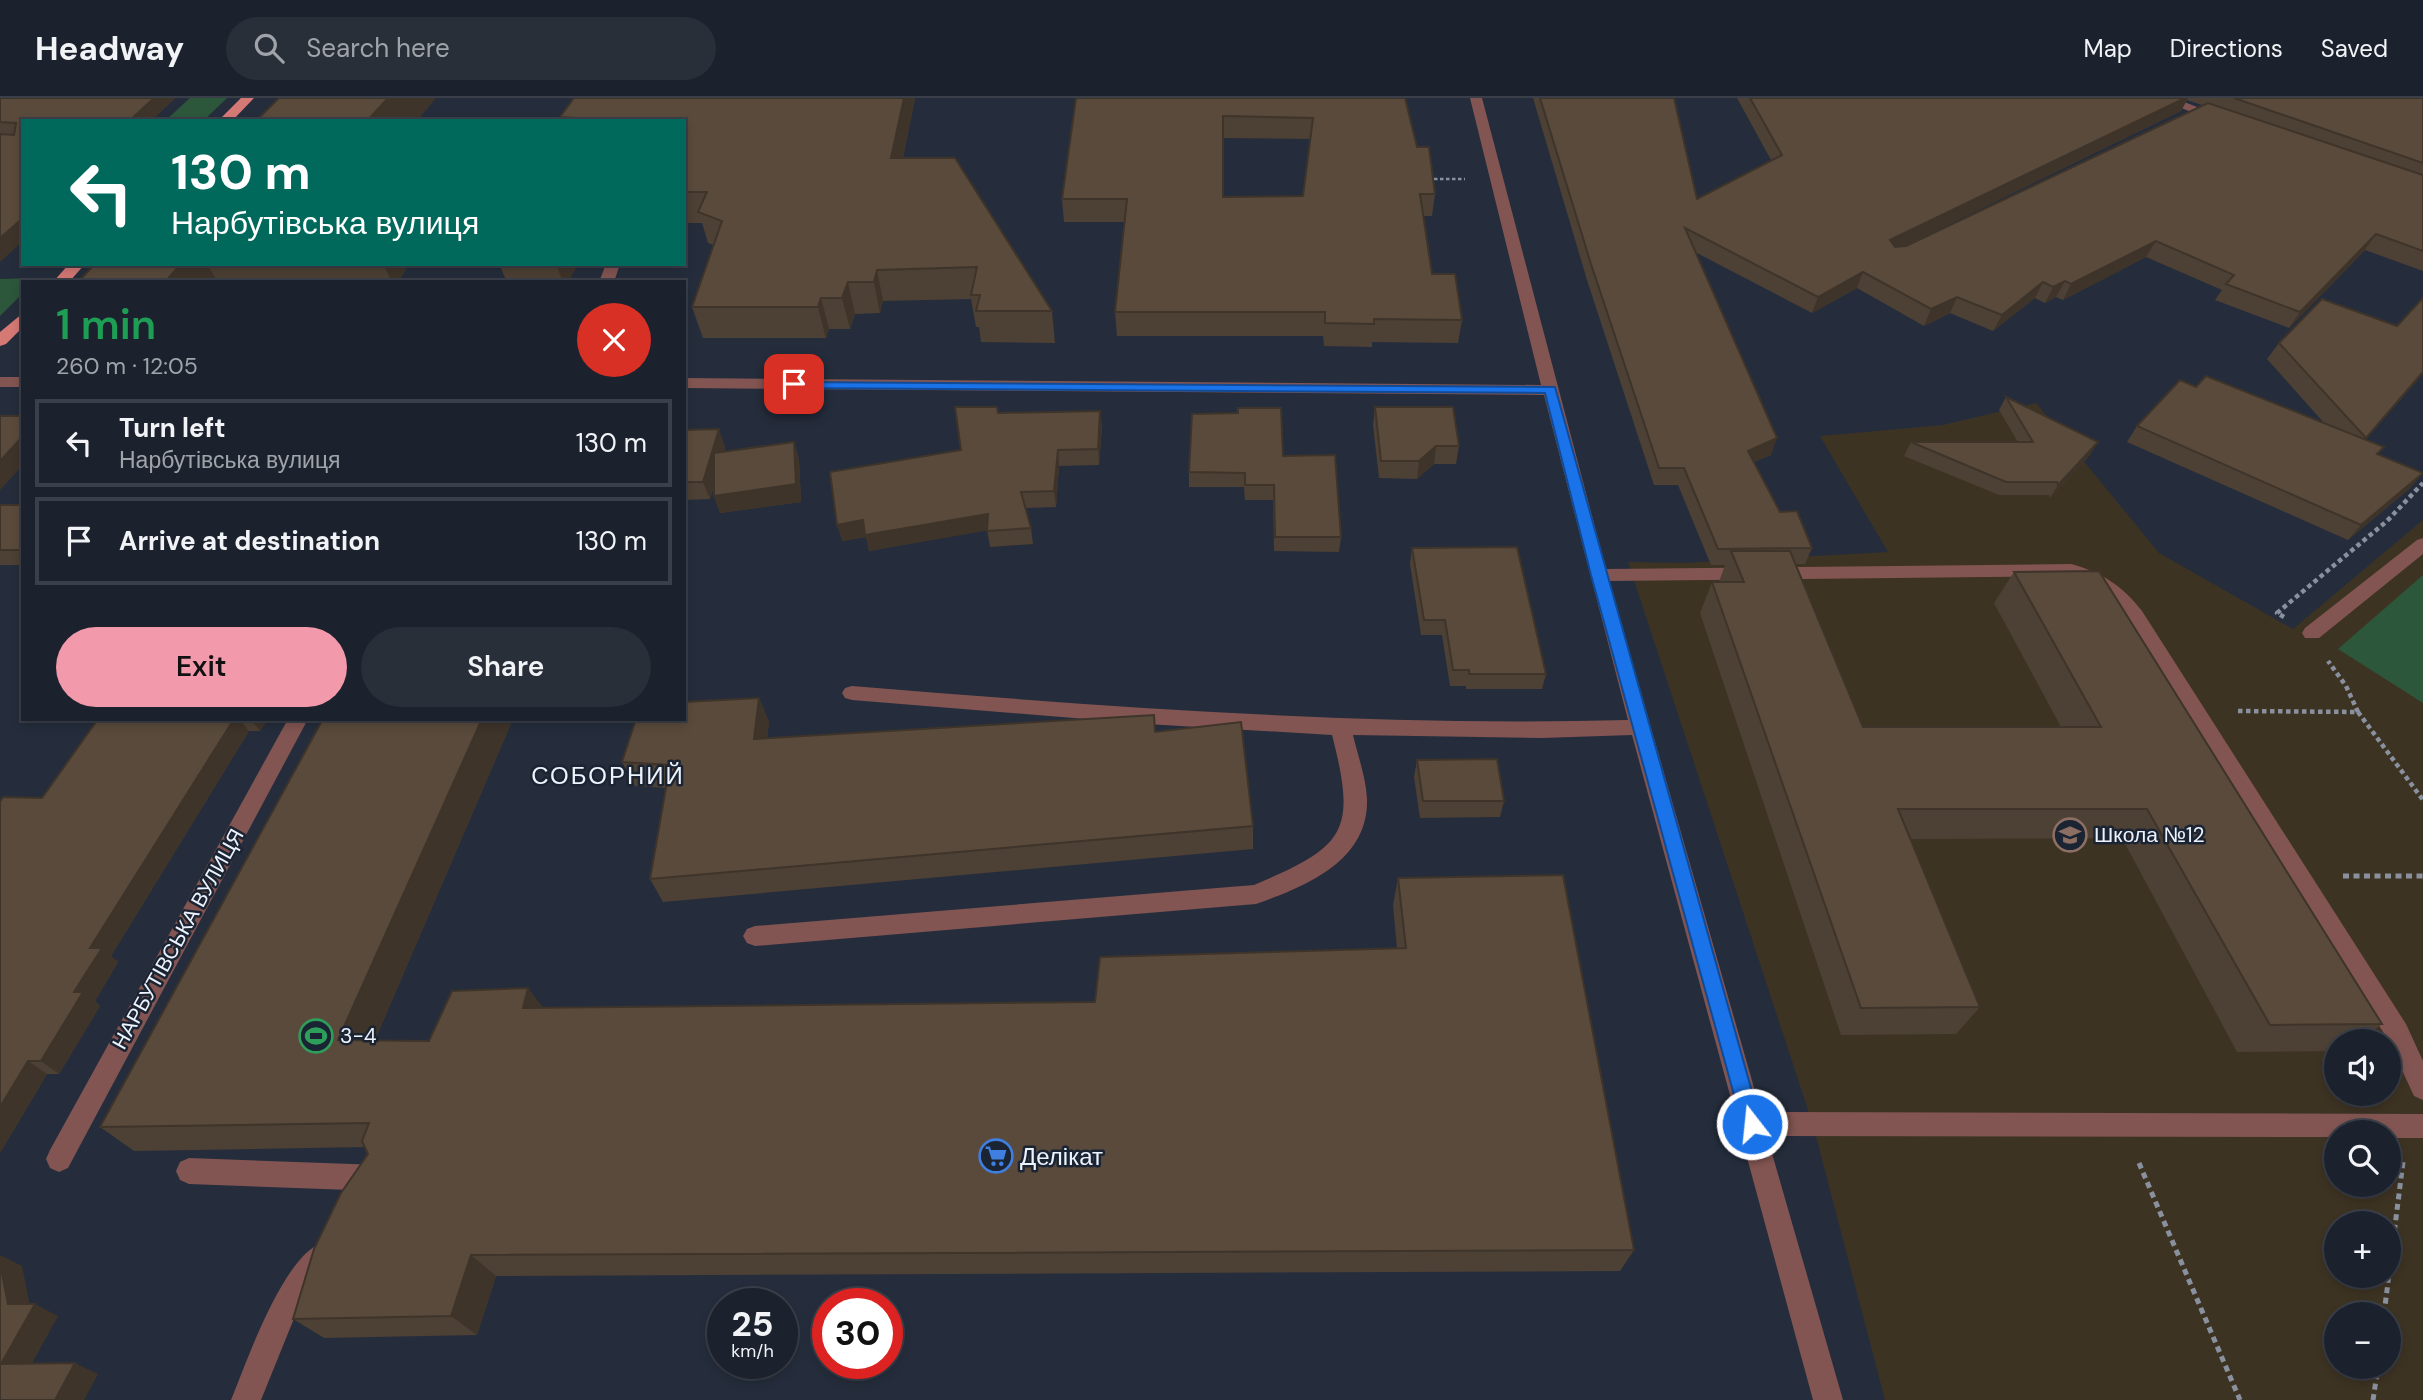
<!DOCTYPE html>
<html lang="en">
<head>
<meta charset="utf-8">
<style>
	:root { --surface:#1c222d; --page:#292f39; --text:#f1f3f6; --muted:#a0a4aa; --line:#3a3f49; --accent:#f29aac }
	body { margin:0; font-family:"DM Sans",sans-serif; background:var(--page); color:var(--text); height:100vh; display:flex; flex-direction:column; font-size:26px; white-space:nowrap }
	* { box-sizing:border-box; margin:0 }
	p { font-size:23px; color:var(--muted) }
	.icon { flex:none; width:38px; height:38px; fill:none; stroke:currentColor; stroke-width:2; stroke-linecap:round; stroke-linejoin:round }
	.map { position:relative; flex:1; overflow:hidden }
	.side { position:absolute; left:21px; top:182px; width:665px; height:441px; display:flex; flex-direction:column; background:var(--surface); border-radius:0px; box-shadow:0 4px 10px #0003,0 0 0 2px var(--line) }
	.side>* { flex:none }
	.hud { position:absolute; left:21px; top:21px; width:665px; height:147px; border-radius:0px; box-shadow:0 4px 10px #0003,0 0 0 2px var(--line); background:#00695c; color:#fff; overflow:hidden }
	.fabs { position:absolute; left:2324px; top:931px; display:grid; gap:14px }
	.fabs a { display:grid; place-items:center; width:77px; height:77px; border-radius:50%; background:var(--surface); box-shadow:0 4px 10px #0003,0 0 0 2px var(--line); font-size:35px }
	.speed { position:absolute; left:707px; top:1190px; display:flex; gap:14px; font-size:35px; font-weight:700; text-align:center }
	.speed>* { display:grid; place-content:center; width:91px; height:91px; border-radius:50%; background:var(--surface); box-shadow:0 4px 10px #0003,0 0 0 2px var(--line); line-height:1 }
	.speed small { font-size:18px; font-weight:400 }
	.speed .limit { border:10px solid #d22; background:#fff; color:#111 }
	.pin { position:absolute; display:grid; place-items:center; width:60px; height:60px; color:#fff; margin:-30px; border-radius:14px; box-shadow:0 4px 10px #0006 }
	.me { position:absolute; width:77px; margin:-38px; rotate:344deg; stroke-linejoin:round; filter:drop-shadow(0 0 5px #0008) }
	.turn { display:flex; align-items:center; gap:24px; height:147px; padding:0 35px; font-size:32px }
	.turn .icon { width:91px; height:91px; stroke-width:2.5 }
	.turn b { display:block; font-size:49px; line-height:60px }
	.round { display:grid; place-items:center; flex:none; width:74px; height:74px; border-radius:37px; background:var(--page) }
	.head { display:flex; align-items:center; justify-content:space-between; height:119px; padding:0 35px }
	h1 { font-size:42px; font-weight:600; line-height:52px; color:#1e9e55 }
	.primary-button { display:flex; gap:14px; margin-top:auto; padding:14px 35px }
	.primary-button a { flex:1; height:80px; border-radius:42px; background:var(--accent); color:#111; font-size:28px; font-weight:600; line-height:80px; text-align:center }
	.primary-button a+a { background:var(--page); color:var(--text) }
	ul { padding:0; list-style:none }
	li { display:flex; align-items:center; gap:21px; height:88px; margin:0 14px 10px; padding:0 21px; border:4px solid var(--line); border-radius:0px }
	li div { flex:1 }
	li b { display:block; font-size:26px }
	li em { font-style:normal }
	header { display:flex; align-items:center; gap:42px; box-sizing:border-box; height:98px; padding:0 35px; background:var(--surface); border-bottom:2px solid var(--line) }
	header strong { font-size:33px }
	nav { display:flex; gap:38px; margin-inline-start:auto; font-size:24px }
	.search { width:490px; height:63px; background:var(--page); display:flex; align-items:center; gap:18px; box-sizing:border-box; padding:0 24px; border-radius:38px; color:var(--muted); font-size:26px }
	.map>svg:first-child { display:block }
</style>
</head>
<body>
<header>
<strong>Headway</strong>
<div class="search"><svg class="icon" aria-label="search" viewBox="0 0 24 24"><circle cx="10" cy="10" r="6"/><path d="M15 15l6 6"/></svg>Search here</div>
<nav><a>Map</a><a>Directions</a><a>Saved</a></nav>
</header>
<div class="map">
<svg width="2423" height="1302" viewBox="0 0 2423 1302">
	<rect width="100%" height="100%" fill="#252d3c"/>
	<path fill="#3d3323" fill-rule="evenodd" d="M2036 305 2159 455 2293 531 2423 422V1302H1885L1813 1027 1628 464 1685 465 1888 454 1820 338 1943 327ZM2336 943H2389V996H2336ZM2336 1034H2389V1087H2336ZM2336 1125H2389V1178H2336ZM2336 1216H2389V1269H2336Z"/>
	<g fill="#2c573b">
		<path d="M190 0H227L203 23H165Z"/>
		<path d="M38 180 35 184H23V195L0 218V181Z"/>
		<path d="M2423 477V605L2338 551Z"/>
	</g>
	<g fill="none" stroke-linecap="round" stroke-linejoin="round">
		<path stroke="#8a919e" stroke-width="2.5" stroke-dasharray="3.5 2.5" stroke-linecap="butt" d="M1428 81H1465"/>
		<g stroke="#8a919e" stroke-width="4.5" stroke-dasharray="4.5 3.5" stroke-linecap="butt">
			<path d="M2284 519 2277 515 2387 423 2423 385"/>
			<path d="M2238 613 2358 614 2346 588 2328 563"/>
			<path d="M2358 614 2423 702"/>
		</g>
		<g stroke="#8a919e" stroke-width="5" stroke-dasharray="6 4.5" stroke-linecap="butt">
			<path d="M2343 778H2423"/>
			<path d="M2139 1065 2240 1302"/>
			<path d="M2384 1216 2403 1064"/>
			<path d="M2373 1302 2378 1269"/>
		</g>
		<g fill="#825552" fill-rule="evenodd">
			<path d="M1470 0H1482L1606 471 2071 466C2101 474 2123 488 2142 513L2406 926 2423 963V1002L2414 998 2388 942 2128 523C2113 502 2095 487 2070 478L1609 483 1761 1014 2423 1016V1040H2389V1034H2336V1039L1767 1038 1843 1302H1813L1632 637 1542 640 1353 637C1358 658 1366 680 1367 701 1369 763 1305 789 1256 806L755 848 747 845 743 838 747 831 755 828 1254 787C1346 748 1357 734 1332 637L1147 626 852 602 845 600 842 595 845 590 852 588C1111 609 1368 629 1628 622L1544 297 684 290V280L1541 287Z"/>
			<path d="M2156 0H2174L2225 20 2214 23Z"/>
			<path d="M606 166H620L614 184H599Z"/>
			<rect x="0" y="279" width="23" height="10"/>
			<path d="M2423 440V456L2319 540H2305L2302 535 2305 530 2417 442Z"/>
			<path d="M288 621H308L68 1070 59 1074 50 1070 46 1061 50 1052Z"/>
			<path d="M189 1060 379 1067 388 1071 392 1080 388 1089 379 1093 189 1086 180 1082 176 1073 180 1064Z"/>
			<path d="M321 1145 331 1149 335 1159 295 1218 261 1302H231C247 1263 282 1161 321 1145Z"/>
		</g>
		<g fill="#d57975" fill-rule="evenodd">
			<path d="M241 0H254L232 23H218Z"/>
			<path d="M69 166H85L69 184H53Z"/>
			<path d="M23 215V229L6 246 0 248V234Z"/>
		</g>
	</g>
	<g fill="#4d4034" fill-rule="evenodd">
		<path d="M0 0H175L151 23H23L0 164Z"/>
		<path d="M915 0 903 60 1052 213 1055 245 981 244 979 229H976L971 201 883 203 880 215 855 216 850 231H829L826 240H703L692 209 714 147 708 145 702 125H684V23H561L560 19Z"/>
		<path d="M1076 0H1405L1417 49 1435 96 1432 118H1423L1432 176 1462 222 1458 245 1372 244V249L1324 248 1323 238H1117L1115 214 1125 124H1064L1062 101ZM1223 40 1310 41 1303 98 1223 99Z"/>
		<path d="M1533 0H1674L1697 101 1771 62 1737 0H2423V173L2365 152 2289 230 2215 202 2222 192 2146 159 2063 202 2056 199 2045 205 2035 200 1993 233 1950 215 1924 228 1857 190 1812 215 1695 154 1771 357 1754 364 1780 414 1812 450 1805 466H1796L1863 629H2061L1994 505 2014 474 2382 926 2359 943H2336V953L2237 954 2122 740 1910 741 1980 909 1956 936 1841 937 1700 515 1712 484H1719L1725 467H1711L1678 387H1654L1587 182ZM2187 2 2202 7 1906 148H1904L2181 13Z"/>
		<path d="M95 166H409L398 184H78Z"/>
		<path d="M499 166H578L568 184H507Z"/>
		<path d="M2423 200V276L2366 341 2378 356 2423 375 2409 391 2348 442 2127 344 2137 328 2196 289 2324 325 2267 261 2279 245 2397 228Z"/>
		<path d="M2006 299 2090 357 2050 400 2049 397H1999L1904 358 1911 344H2018L1999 312Z"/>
		<path d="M1375 309 1459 348 1456 366H1434L1417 381 1379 380 1373 327Z"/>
		<path d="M1100 313 1102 329 1099 367 1059 368 1056 409 1025 410 1031 430 1033 446 990 449 987 432 869 453 866 439 842 443 961 352 998 315Z"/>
		<path d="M684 332 725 349 724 354 794 344 799 362 801 404 720 415 714 398V388L710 401 684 402Z"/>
		<path d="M1283 358 1341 439 1339 454 1274 453 1273 402H1245L1244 389H1189V374Z"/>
		<rect x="0" y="407" width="23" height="60"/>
		<path d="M1412 450 1546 576 1542 591H1466V588H1450L1442 537H1421L1410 466Z"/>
		<path d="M759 600 769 624 767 640 1155 634 1253 728V751L663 804 650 781 666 690 635 688 622 664Z"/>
		<path d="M71 621H268L260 633H249L111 858 118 864 95 903 100 908 59 976H47L0 1055V704L42 700 96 624 73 623Z"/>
		<path d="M323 621H513L375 942 429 943 544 910 1095 904 1397 851 1393 807 1398 780 1634 1152 1620 1173 496 1178 477 1237 324 1240 293 1221 368 1056 365 1049 134 1053 100 1029Z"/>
		<path d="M1417 662 1504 703 1500 719 1420 720 1414 679Z"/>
	</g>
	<g fill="#3e342a">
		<path d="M154 0H175L151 23H129Z"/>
		<path d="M388 0H436L417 23H367Z"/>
		<path d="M904 0H915L897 90 891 60Z"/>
		<path d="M2185 0H2188L2181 13 1883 158 1890 142Z"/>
		<path d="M23 120V143L0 164V140Z"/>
		<path d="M2376 136 2365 152 2289 230 2300 214Z"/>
		<path d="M2156 143 2146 159 2063 202 2071 186Z"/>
		<path d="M181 166H207L218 184H165Z"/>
		<path d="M383 166H409L398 184H392Z"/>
		<path d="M556 166H578L568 184H563Z"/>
		<path d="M877 172 883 203 880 215 874 184Z"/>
		<path d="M1863 174 1857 190 1812 215 1818 199Z"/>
		<path d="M2065 183 2056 199 2045 205 2053 189Z"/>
		<path d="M848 184 855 216 850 231 842 200Z"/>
		<path d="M2043 184 2035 200 1993 233 2002 217Z"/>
		<path d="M1957 199 1950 215 1924 228 1931 211Z"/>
		<path d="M821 200 829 231 826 240 818 209Z"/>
		<path d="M2423 274V276L2352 356 2366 340Z"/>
		<path d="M1100 313 1102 329 1099 367 1098 351Z"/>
		<path d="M719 331 725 349 710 401 703 384Z"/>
		<path d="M23 338V367L0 392V363Z"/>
		<path d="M1777 340 1771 357 1742 369 1748 353Z"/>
		<path d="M794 344 799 362 801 404 720 415 714 398Z"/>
		<path d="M2098 344 2090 357 2050 400 2058 387Z"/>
		<path d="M1436 348 1434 366 1417 381 1419 363Z"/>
		<path d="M1058 352 1059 368 1056 409 1054 393Z"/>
		<path d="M2423 375 2409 391 2348 442 2361 427Z"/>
		<path d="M988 416 990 432 869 453 866 439 842 443 837 427 863 422Z"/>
		<path d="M759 600 769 624 764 665 754 641Z"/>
		<path d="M234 621H239L249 633 111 858 118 864 95 903 100 908 59 976 41 963 74 894 90 850Z"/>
		<path d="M250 621H268L260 633Z"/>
		<path d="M482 621H513L364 967 338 942Z"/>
		<path d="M528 890 548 916 523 910Z"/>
		<path d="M28 963 47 976 0 1055V1009Z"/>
		<path d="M0 1157 22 1168 31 1213 35 1206 58 1218 26 1276 1 1266 8 1206 0 1166Z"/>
		<path d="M471 1157 496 1178 477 1237 451 1218Z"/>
		<path d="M75 1265 98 1276 84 1302H55Z"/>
	</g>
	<g fill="#594a3c" stroke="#3e342a" stroke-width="2" fill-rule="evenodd">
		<path d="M0 0H154L129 23H23V120L0 140V36L14 37 16 25 0 24Z"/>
		<path d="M279 0H388L367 23H256Z"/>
		<path d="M574 0H904L891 60H955L1052 213H976L980 197H971L977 169 877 172 874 184H848L842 200H821L818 209H692L722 123 698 114 707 94H684V23H573L575 20 560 19Z"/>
		<path d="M1076 0H1405L1417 49H1429L1435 96H1420L1432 176H1455L1462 222 1374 221V226L1325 225V214H1115L1127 101H1062ZM1223 18 1313 20 1303 98 1223 99Z"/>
		<path d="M1540 0H1674L1697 101 1782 57 1750 0H2185L1890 142 1895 149 1906 148 2208 5 2423 77V153L2376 136 2300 214 2226 186 2234 177 2156 143 2071 186 2065 183 2053 189 2043 184 2002 217 1957 199 1931 211 1863 174 1818 199 1685 130 1777 340 1748 353 1780 414 1797 413 1812 450 1718 451 1684 370H1659L1591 166Z"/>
		<path d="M2234 0H2423V65Z"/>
		<path d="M95 166H181L165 184H78Z"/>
		<path d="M2423 200V274L2366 340 2279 245 2322 201 2397 228Z"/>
		<path d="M2206 278 2384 349 2377 356 2423 375 2361 427 2137 328 2180 282 2196 289Z"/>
		<path d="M2006 299 2098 344 2058 387 2057 384H2006L1911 344H2033Z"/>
		<path d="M955 309H997L998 315 1100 313 1098 351 1058 352 1054 393 1021 394 1031 430 987 433 988 416 865 437 863 422 837 427 830 374 961 352Z"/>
		<path d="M1375 309H1453L1459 348H1436L1419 363H1381Z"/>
		<path d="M1238 310H1281L1283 358 1335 357 1341 439H1275L1274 387H1245V375L1189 374 1192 316 1238 315Z"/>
		<path d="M0 318H23V338L0 363Z"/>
		<path d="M719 331 703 384H684V332Z"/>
		<path d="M794 344 796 386 714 398V355Z"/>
		<rect x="0" y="407" width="23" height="45"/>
		<path d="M1517 449 1546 576H1469V572H1453L1445 522H1424L1412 450Z"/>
		<path d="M1731 453H1790L1863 629H2101L2014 474 2099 473 2382 926 2270 927 2147 711H1898L1980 909 1861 910 1712 484H1744Z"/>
		<path d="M759 600 754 641 1154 617 1155 634 1241 624 1253 728 650 781 670 667 622 664 636 621H684V604Z"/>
		<path d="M98 621H234L90 850H102L74 894H83L41 963H28L0 1009V704L3 699 42 700Z"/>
		<path d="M323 621H482L338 942 429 943 452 893 528 890 523 910 1095 904 1100 859 1406 850 1398 780 1563 777 1634 1152 471 1157 451 1218 293 1221 314 1151 341 1095 368 1056 362 1043 369 1025 100 1029Z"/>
		<path d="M1497 661 1504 703H1423L1417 662Z"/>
		<path d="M0 1166 8 1206H35L1 1266 75 1265 55 1302H0Z"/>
	</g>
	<path fill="#1a73e8" stroke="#114b97" stroke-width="2" d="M790 284 1555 289 1761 1026 1759 1033 1752 1036 1745 1033 1742 1026 1591 477 1545 295 794 290 788 286Z"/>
	<defs>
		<symbol id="school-ring" viewBox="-11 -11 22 22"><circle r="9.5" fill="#1b2432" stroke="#8d6e63" stroke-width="1.5"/><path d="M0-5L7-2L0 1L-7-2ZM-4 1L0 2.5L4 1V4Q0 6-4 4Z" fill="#8d6e63"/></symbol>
		<symbol id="stadium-ring" viewBox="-11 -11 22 22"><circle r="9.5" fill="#1b2432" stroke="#2e9e5b" stroke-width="1.5"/><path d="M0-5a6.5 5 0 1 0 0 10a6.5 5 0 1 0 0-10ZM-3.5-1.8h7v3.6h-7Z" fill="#2e9e5b"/></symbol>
		<symbol id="supermarket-ring" viewBox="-11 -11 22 22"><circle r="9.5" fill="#1b2432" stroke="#3f7fe0" stroke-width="1.5"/><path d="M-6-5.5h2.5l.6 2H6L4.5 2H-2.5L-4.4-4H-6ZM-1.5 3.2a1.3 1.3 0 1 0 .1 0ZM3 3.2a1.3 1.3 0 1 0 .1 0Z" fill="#3f7fe0"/></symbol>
	</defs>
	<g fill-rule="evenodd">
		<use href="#school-ring" x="2051" y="718" width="38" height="38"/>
		<use href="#stadium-ring" x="297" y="919" width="38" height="38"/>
		<use href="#supermarket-ring" x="977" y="1039" width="38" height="38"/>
	</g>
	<g text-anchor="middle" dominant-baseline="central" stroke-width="5" stroke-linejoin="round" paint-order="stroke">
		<g font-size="21" fill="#edf3fd" stroke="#1b2432" text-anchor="start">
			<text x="2094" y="737">Школа №12</text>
			<text x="340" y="938">3-4</text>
		</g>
		<g font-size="21" fill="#edf3fd" stroke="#1b2432">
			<text transform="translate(178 841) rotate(-61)">НАРБУТІВСЬКА ВУЛИЦЯ</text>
		</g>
		<g font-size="24" letter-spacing="2" fill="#edf3fd" stroke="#1b2432">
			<text x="608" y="677">СОБОРНИЙ</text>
		</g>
		<g font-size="24" fill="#edf3fd" stroke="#1b2432" text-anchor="start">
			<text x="1020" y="1058">Делікат</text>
		</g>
	</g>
</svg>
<div class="fabs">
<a><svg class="icon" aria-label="sound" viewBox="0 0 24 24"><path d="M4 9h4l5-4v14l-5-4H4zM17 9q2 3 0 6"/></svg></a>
<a><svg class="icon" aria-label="search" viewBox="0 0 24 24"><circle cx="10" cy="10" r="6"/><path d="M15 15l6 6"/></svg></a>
<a>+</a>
<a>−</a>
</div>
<div class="speed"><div>25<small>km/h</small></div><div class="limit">30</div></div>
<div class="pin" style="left:794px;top:286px;background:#d93025"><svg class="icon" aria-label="arrive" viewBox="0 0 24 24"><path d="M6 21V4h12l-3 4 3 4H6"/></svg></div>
<svg class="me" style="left:1752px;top:1026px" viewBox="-20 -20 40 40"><circle r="17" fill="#1a73e8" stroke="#fff" stroke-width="3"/><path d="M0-11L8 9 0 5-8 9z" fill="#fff"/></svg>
<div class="hud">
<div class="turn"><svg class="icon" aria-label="left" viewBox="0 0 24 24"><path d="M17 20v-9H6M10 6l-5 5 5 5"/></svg><div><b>130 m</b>Нарбутівська вулиця</div></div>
</div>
<section class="side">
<div class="head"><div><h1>1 min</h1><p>260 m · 12:05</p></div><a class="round" style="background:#d93025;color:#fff"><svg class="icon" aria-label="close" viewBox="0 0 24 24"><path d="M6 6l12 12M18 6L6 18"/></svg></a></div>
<ul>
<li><svg class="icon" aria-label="left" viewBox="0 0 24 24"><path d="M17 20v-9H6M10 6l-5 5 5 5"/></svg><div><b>Turn left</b><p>Нарбутівська вулиця</p></div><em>130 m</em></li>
<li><svg class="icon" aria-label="arrive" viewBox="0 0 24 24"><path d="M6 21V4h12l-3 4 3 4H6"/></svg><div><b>Arrive at destination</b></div><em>130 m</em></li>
</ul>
<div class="primary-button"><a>Exit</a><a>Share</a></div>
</section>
</div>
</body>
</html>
